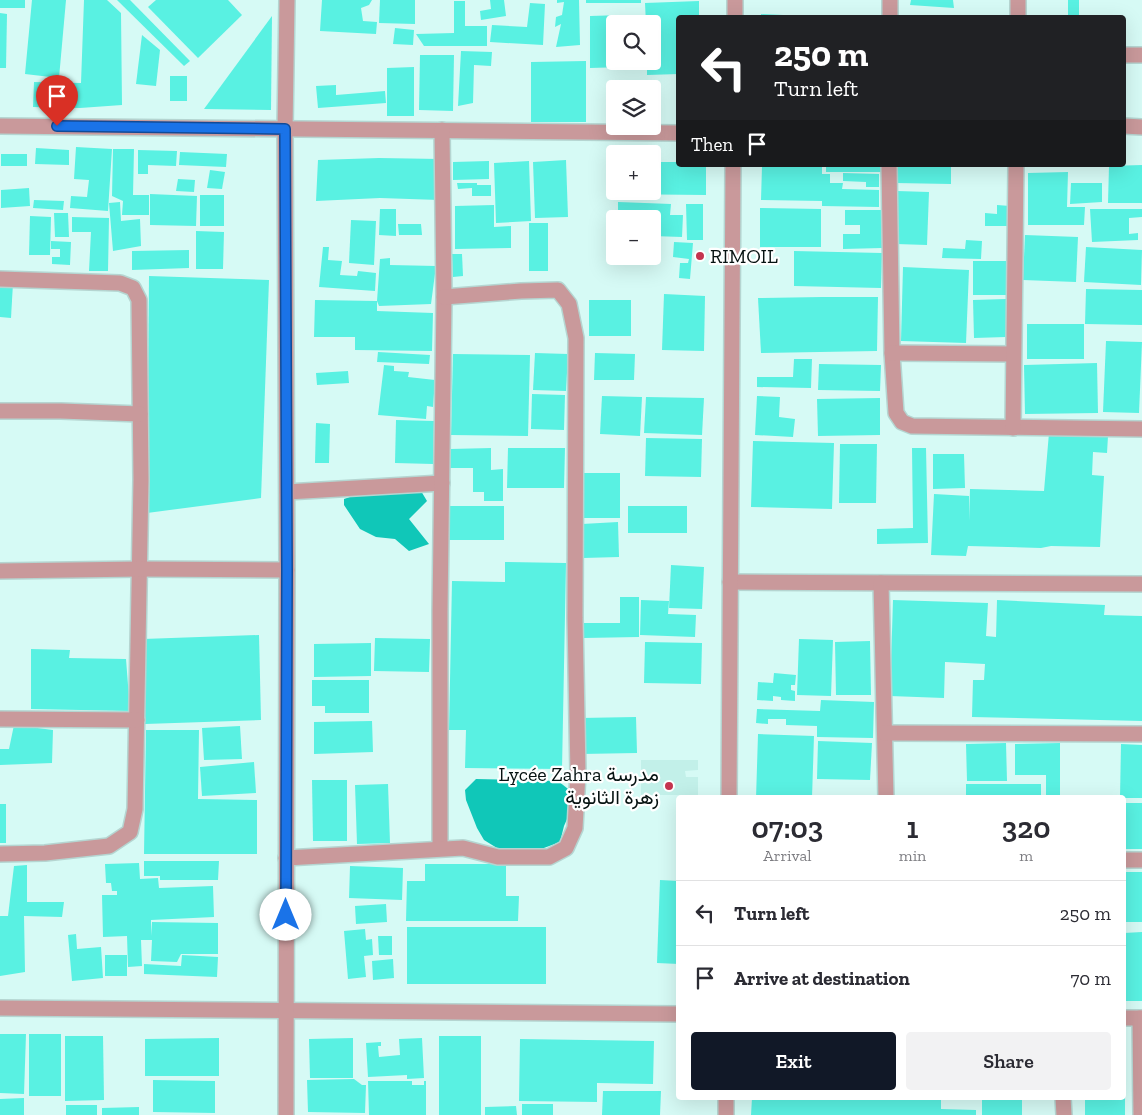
<!DOCTYPE html>
<html lang="en">
<head>
<meta charset="utf-8">
<style>
	:root { --surface:#fff; --page:#f2f2f3; --text:#2b2b33; --muted:#7c7c81; --line:#e1e1e2; --accent:#111827 }
	body { margin:0; font-family:"Zilla Slab",Vazirmatn,serif; background:var(--page); color:var(--text); height:100vh; display:flex; flex-direction:column; font-size:19px; white-space:nowrap }
	* { box-sizing:border-box; margin:0 }
	p { font-size:16px; color:var(--muted) }
	.icon { flex:none; width:28px; height:28px; fill:none; stroke:currentColor; stroke-width:2; stroke-linecap:round; stroke-linejoin:round }
	.map { position:relative; flex:1; overflow:hidden }
	.sheet { position:absolute; left:676px; top:795px; width:450px; height:305px; display:flex; flex-direction:column; background:var(--surface); border-radius:5px; box-shadow:0 5px 20px #0002 }
	.sheet>* { flex:none }
	.guide { position:absolute; left:676px; top:15px; width:450px; height:152px; border-radius:5px; box-shadow:0 5px 20px #0002; background:#202124; color:#fff; overflow:hidden }
	.buttons { position:absolute; left:606px; top:15px; display:grid; gap:10px }
	.buttons a { display:grid; place-items:center; width:55px; height:55px; border-radius:5px; background:var(--surface); box-shadow:0 5px 20px #0002; font-size:25px }
	.pin { position:absolute; display:grid; place-items:center; width:42px; height:42px; color:#fff; margin:-51px -21px; border-radius:50% 50% 50% 0; rotate:-45deg; box-shadow:0 0 5px #0007 }
	.pin .icon { rotate:45deg }
	.me { position:absolute; width:55px; margin:-28px; rotate:0deg; stroke-linejoin:round; filter:drop-shadow(0 0 4px #0008) }
	.turn { display:flex; align-items:center; gap:18px; height:105px; padding:0 15px; font-size:22px }
	.turn .icon { width:65px; height:65px; stroke-width:2.5 }
	.turn b { display:block; font-size:35px; line-height:42px }
	.then { display:flex; align-items:center; height:48px; padding:0 15px; background:#0003; gap:10px; font-size:19px }
	.eta { display:flex; justify-content:space-evenly; align-items:center; height:85px; text-align:center }
	.eta b { font-size:30px; font-weight:600; line-height:35px }
	.primary-button { display:flex; gap:10px; margin-top:auto; padding:10px 15px }
	.primary-button a { flex:1; height:58px; border-radius:5px; background:var(--accent); color:#fff; font-size:20px; font-weight:600; line-height:58px; text-align:center }
	.primary-button a+a { background:var(--page); color:var(--text) }
	ul { padding:0; list-style:none }
	li { display:flex; align-items:center; gap:15px; height:65px; padding:0 15px; border-top:1px solid var(--line) }
	li div { flex:1 }
	li b { display:block; font-size:19px }
	li em { font-style:normal }
	.map>svg:first-child { display:block }
</style>
</head>
<body>
<div class="map">
<svg width="1142" height="1115" viewBox="0 0 1142 1115">
	<rect width="100%" height="100%" fill="#d6faf5"/>
	<path fill="#c2f0e9" d="M641 760H698V770L685 771 686 777H698V795H641Z"/>
	<g fill="#10c7b8">
		<path d="M421 491 427 501 409 519 429 544 409 551 395 539 376 537 360 529 344 505V499L353 496Z"/>
		<path d="M476 779 558 781 577 796 564 826 560 842 525 855 511 853 497 848 484 840 477 828 466 800 465 790Z"/>
	</g>
	<g fill="#59f1e2">
		<rect x="0" y="0" width="25" height="8"/>
		<path d="M32 0H66L59 78 25 74Z"/>
		<path d="M84 0H107L121 13 122 105 80 108 33 107 34 82 81 83Z"/>
		<path d="M117 0H130L190 61 184 66Z"/>
		<path d="M156 0H228L242 15 198 58 148 7Z"/>
		<path d="M322 0H372L369 5 361 8 363 21 377 22 376 34 320 31Z"/>
		<path d="M380 0H415V24L379 23Z"/>
		<path d="M490 0H504L506 16 481 20 480 11 491 9Z"/>
		<path d="M557 0H579L580 45 556 47 561 24 555 27 556 17 562 15 564 2 557 3Z"/>
		<rect x="586" y="0" width="55" height="3"/>
		<path d="M911 0H953L954 8 910 5Z"/>
		<rect x="1068" y="0" width="11" height="18"/>
		<path d="M454 1H465V26H487V46H424L416 34 454 33Z"/>
		<path d="M699 1V18H679V74L647 75V61H652V24H646L645 3Z"/>
		<path d="M530 3 545 4 543 45 490 42 492 25 527 27Z"/>
		<path d="M0 13 7 14 6 68H0Z"/>
		<path d="M761 14 805 16V18H761Z"/>
		<path d="M623 15V24H615V61H624V67L590 68V16Z"/>
		<path d="M272 16 271 110 204 109Z"/>
		<path d="M395 28 414 30 413 45 393 44Z"/>
		<path d="M142 35 160 50 156 86 136 84Z"/>
		<path d="M461 51 492 52 491 66 474 65 473 103 458 106Z"/>
		<path d="M420 55H454L453 111 419 110Z"/>
		<path d="M586 61V122H531V62Z"/>
		<path d="M414 67V116H387V68Z"/>
		<rect x="170" y="76" width="17" height="25"/>
		<path d="M336 85V95L385 91 386 103 318 108 316 86Z"/>
		<path d="M76 147 112 149 108 211 70 208 71 196 87 197 89 180 74 179Z"/>
		<path d="M36 148 69 150V165L35 164Z"/>
		<path d="M113 149H134L133 195H149V215H122L123 201 112 196Z"/>
		<path d="M138 150 177 151 176 166 148 165V174H138Z"/>
		<path d="M180 152 227 154 226 167 179 165Z"/>
		<rect x="1" y="154" width="26" height="12"/>
		<path d="M379 158 440 159 439 200 380 198 316 201 318 160Z"/>
		<path d="M566 160 568 217 535 218 533 162Z"/>
		<path d="M489 161V179L453 180V162Z"/>
		<path d="M529 161 531 221 496 223 494 163Z"/>
		<path d="M609 161H615V191H652V162H679V165H706V195L609 194Z"/>
		<rect x="826" y="165" width="55" height="7"/>
		<path d="M896 165H951V184L896 183Z"/>
		<path d="M1142 165V203H1108L1109 166Z"/>
		<path d="M762 166H822V174H830V183H843L842 189 879 190V207L822 206V201L761 200Z"/>
		<path d="M210 170 225 172 222 189 207 188Z"/>
		<path d="M1068 172 1067 207H1085L1084 225H1028V173Z"/>
		<path d="M843 173 879 174V187H866V182L843 181Z"/>
		<path d="M178 179 195 180 194 192 176 191Z"/>
		<path d="M457 183H477V185H491V196H472V188L458 189Z"/>
		<path d="M1071 183H1102V202L1070 204Z"/>
		<path d="M29 188 30 206 1 208V190Z"/>
		<path d="M897 191 929 192 927 245 896 244Z"/>
		<path d="M150 194 197 196 196 226 150 225Z"/>
		<rect x="200" y="195" width="24" height="31"/>
		<path d="M34 200 64 201 63 210 33 208Z"/>
		<path d="M120 202 121 221 140 219 141 246 113 251 109 203Z"/>
		<path d="M618 202 671 204 670 215H683L682 237 652 236V219H615V235H607L608 212H618Z"/>
		<path d="M686 204H703V240H687Z"/>
		<path d="M494 205V227L511 226V248L455 249V206Z"/>
		<path d="M997 205 1010 206 1009 226H985V213L997 214Z"/>
		<path d="M760 208 821 209V247H760Z"/>
		<path d="M380 209H396V236L379 235Z"/>
		<path d="M1090 209H1142V217L1129 218V234L1138 233V240L1092 242Z"/>
		<path d="M845 210H881L882 248 843 249V234H860V225H845Z"/>
		<path d="M54 213H68L69 237H55Z"/>
		<path d="M30 216 51 217 50 255H29Z"/>
		<path d="M72 217 109 218 108 271H89L91 232H72Z"/>
		<path d="M351 220 376 221 374 265 349 263Z"/>
		<rect x="529" y="223" width="19" height="48"/>
		<path d="M398 224H421L422 235H399Z"/>
		<path d="M196 231 224 232 223 269H196Z"/>
		<path d="M1025 235 1078 237 1076 282 1023 280Z"/>
		<path d="M966 240 982 241 981 259 942 258 943 248 965 249Z"/>
		<path d="M51 241 71 242 70 265 52 264V257H60V249H51Z"/>
		<path d="M674 242 693 243 690 279 679 278 680 263H688L689 259 673 257Z"/>
		<path d="M323 247H329L328 260 342 261 340 275 357 276 358 271 376 273 375 291 319 287Z"/>
		<path d="M1086 247 1142 250 1141 285 1084 282Z"/>
		<path d="M189 250V268L132 270V251Z"/>
		<path d="M794 251 882 253 881 288 794 286Z"/>
		<path d="M452 254H462L463 276 453 277Z"/>
		<path d="M390 258V265L436 266 431 304 379 306 377 301 380 259Z"/>
		<rect x="973" y="261" width="33" height="34"/>
		<path d="M903 267 969 270 966 343 901 341Z"/>
		<path d="M149 276 269 280 261 498 147 513Z"/>
		<path d="M0 282 13 283 11 318 0 317Z"/>
		<path d="M1086 289 1142 290V325L1085 324Z"/>
		<path d="M664 294 705 296 704 351 662 350Z"/>
		<path d="M822 297H878L877 351 761 353 758 298Z"/>
		<path d="M1006 299V337L974 338 973 300Z"/>
		<path d="M315 300 377 301V311L433 313 432 351 355 350V337H314Z"/>
		<rect x="589" y="300" width="42" height="36"/>
		<rect x="1027" y="324" width="57" height="35"/>
		<path d="M1106 341 1142 342 1139 413 1103 412Z"/>
		<path d="M378 352 430 355 429 364 377 362Z"/>
		<path d="M535 353 568 354 566 391 533 390Z"/>
		<path d="M595 353 635 354 634 380H594Z"/>
		<path d="M453 354 530 355 528 436 451 435Z"/>
		<path d="M794 359H812L811 388 757 387V377H793Z"/>
		<path d="M1097 363 1098 413 1025 414 1024 365Z"/>
		<path d="M819 364 881 365 880 391 818 390Z"/>
		<path d="M384 365 394 366V371L409 372 408 377 435 380 433 407 427 406 426 419 378 415Z"/>
		<path d="M348 371 349 383 317 385 316 373Z"/>
		<path d="M532 394 565 395 564 430 531 429Z"/>
		<path d="M602 396 642 397 640 436 600 434Z"/>
		<path d="M757 396 780 397 779 417 795 419 793 437 755 435Z"/>
		<path d="M646 397 704 398 702 435 644 433Z"/>
		<path d="M880 398V435L818 436 817 399Z"/>
		<path d="M396 420 434 421 433 464 395 463Z"/>
		<path d="M316 423 330 424 329 463H315Z"/>
		<path d="M1049 433 1108 436 1107 453 1093 452 1092 475 1104 476 1100 547 1051 546 1041 548 968 546 966 556 931 555 934 494 969 496V521L970 489 1044 491Z"/>
		<path d="M646 438 702 439 701 477 645 476Z"/>
		<path d="M753 441 834 443 832 509 751 507Z"/>
		<path d="M840 444H877L876 503H839Z"/>
		<path d="M491 448V470L503 469V501H484V492H473V468H450V449Z"/>
		<path d="M508 448H565L564 488H507Z"/>
		<path d="M912 448H926L928 543 877 544V529L913 528Z"/>
		<path d="M933 454H964L965 488 933 489Z"/>
		<path d="M581 473H620V518H582Z"/>
		<path d="M446 506H504V540H445Z"/>
		<rect x="628" y="506" width="59" height="27"/>
		<path d="M618 522 619 557 583 558 582 524Z"/>
		<path d="M505 562 566 563 562 769 465 768 466 730H449L452 581 505 582Z"/>
		<path d="M671 565 704 567 702 609 669 608Z"/>
		<path d="M620 597H639V637L583 638V623H620Z"/>
		<path d="M641 600 669 601 668 614 696 615 695 637 640 635Z"/>
		<path d="M893 600 988 603 986 636 996 637 997 600 1105 605 1104 615 1142 616V721L972 717 973 680H984L985 664 945 662 944 698 890 696Z"/>
		<path d="M259 635 261 720 145 724 143 639Z"/>
		<path d="M375 638 430 639 429 672 374 671Z"/>
		<path d="M799 639 833 640 831 696 797 695Z"/>
		<path d="M870 641 871 695H836L835 642Z"/>
		<path d="M645 642 702 643 701 684 644 683Z"/>
		<path d="M371 643V676L314 677V644Z"/>
		<path d="M31 649 70 650 69 658 126 659 130 711 31 709Z"/>
		<path d="M774 673 796 675 795 685H791V690L795 691V701L781 700V697L773 696V701L757 700 758 682 773 683Z"/>
		<path d="M312 680H369V713H325V706H312Z"/>
		<path d="M821 700 874 702 873 738 817 737V726L786 725V719H768V724L756 723 757 709 820 711Z"/>
		<path d="M636 717 637 753 581 754 580 718Z"/>
		<path d="M372 721 373 752 314 754V722Z"/>
		<path d="M14 725 53 730 52 763 0 765V749H9Z"/>
		<path d="M240 726 242 759 204 760 202 728Z"/>
		<path d="M146 730H199L198 799 257 800V854H144Z"/>
		<path d="M758 734 814 736 812 798H756Z"/>
		<path d="M818 741 872 743 870 780 817 779Z"/>
		<path d="M1006 743 1007 781H967L966 744Z"/>
		<path d="M1060 743V798H1046V775H1015V744Z"/>
		<path d="M1121 744 1142 745V798H1120Z"/>
		<path d="M254 762 256 793 202 796 200 767Z"/>
		<path d="M312 780H347V841H313Z"/>
		<path d="M388 784 390 843 357 844 355 785Z"/>
		<rect x="966" y="784" width="75" height="14"/>
		<rect x="1124" y="803" width="18" height="46"/>
		<rect x="0" y="804" width="6" height="39"/>
		<path d="M144 861H219L218 880H160V876H144Z"/>
		<path d="M139 863 140 879 158 878 159 888 213 886 214 917 151 920V936L152 922 218 923V954H181L177 962 151 961 152 940H141L142 966 128 967 127 936 103 937 102 895H117V891H112L111 883H106L105 864Z"/>
		<path d="M425 864H506V896H519L518 921H406L407 881H425Z"/>
		<path d="M27 865V902H64L62 917 24 916 25 972 0 976V916H8L14 866Z"/>
		<path d="M350 866 403 868 402 900 349 898Z"/>
		<rect x="1124" y="872" width="18" height="50"/>
		<path d="M660 880 679 881V964L657 963Z"/>
		<path d="M386 904 387 922 356 924 355 906Z"/>
		<rect x="407" y="927" width="139" height="57"/>
		<path d="M365 929 366 940 372 939 373 955 364 956 366 977 348 979 344 931Z"/>
		<path d="M1142 932V1001H1124V933Z"/>
		<path d="M76 934 77 949 101 947 103 978 72 981 68 935Z"/>
		<path d="M378 936H392V955H379Z"/>
		<rect x="105" y="955" width="22" height="21"/>
		<path d="M182 955 218 957 217 977 144 974V964L181 966Z"/>
		<path d="M393 959 394 978 373 980 372 961Z"/>
		<path d="M0 1034H26L24 1094 0 1093Z"/>
		<rect x="29" y="1034" width="32" height="62"/>
		<path d="M65 1036H103L104 1100 65 1101Z"/>
		<rect x="439" y="1036" width="42" height="79"/>
		<path d="M219 1038V1076H145V1039Z"/>
		<path d="M353 1038V1078H310L309 1039Z"/>
		<path d="M422 1038 424 1078 407 1079V1075L368 1077 366 1043 381 1042V1046H378L379 1057 400 1055 399 1039Z"/>
		<path d="M520 1039 654 1041 653 1084 597 1083V1102L519 1101Z"/>
		<path d="M1124 1056H1126L1125 1091H1124Z"/>
		<path d="M354 1079 362 1085H366L365 1113 308 1112 307 1080Z"/>
		<path d="M153 1080 215 1081V1113L153 1112Z"/>
		<path d="M368 1081H412V1085H424V1081H426V1115H369Z"/>
		<path d="M603 1091H661L660 1115H602Z"/>
		<path d="M24 1098V1115H0V1099Z"/>
		<path d="M752 1098H941V1109L976 1110V1115H751Z"/>
		<rect x="982" y="1098" width="40" height="17"/>
		<rect x="1085" y="1098" width="40" height="17"/>
		<rect x="522" y="1104" width="31" height="11"/>
		<rect x="66" y="1105" width="31" height="10"/>
		<path d="M516 1106 517 1115H485V1107Z"/>
		<path d="M139 1107V1115H102V1108Z"/>
	</g>
	<g fill="none" stroke-linecap="round" stroke-linejoin="round">
		<defs>
			<g id="minor">
				<path d="M890 18V0"/>
				<path d="M1018 18V0"/>
				<path d="M1124 55H1142"/>
				<path d="M0 126 679 133"/>
				<path d="M1124 126 1142 127"/>
				<path d="M889 165 892 353 896 413 902 422 912 426 1142 429"/>
				<path d="M0 279 120 283 133 288 139 300 141 480 135 809 130 832 109 846 45 853 0 854"/>
				<path d="M892 353 1013 354"/>
				<path d="M0 411H61L140 414"/>
				<path d="M1013 428 1016 165"/>
				<path d="M287 492 442 483"/>
				<path d="M0 571 140 569 287 570"/>
				<path d="M730 582 1142 584"/>
				<path d="M881 583 886 798"/>
				<path d="M0 719 137 720"/>
				<path d="M885 733 1142 734"/>
				<path d="M440 848V612L444 297 442 130"/>
				<path d="M286 858 463 848 498 857H549L566 848 575 828 578 773 575 618 576 338 569 304 558 290 521 291 444 297"/>
				<path d="M1124 860H1142"/>
				<path d="M0 1008 679 1014"/>
				<path d="M1124 1018H1142"/>
				<path d="M1140 1018 1141 1115"/>
				<path d="M1063 1098 1064 1115"/>
				<path d="M286 1115 287 570 285 129 287 0"/>
			</g>
			<g id="tertiary">
				<path d="M735 18V0"/>
				<path d="M729 798 733 165"/>
				<path d="M726 1115V1098"/>
			</g>
		</defs>
		<use href="#minor" stroke="#b5d5d1" stroke-width="18"/>
		<use href="#tertiary" stroke="#b5d5d1" stroke-width="18"/>
		<use href="#minor" stroke="#c9999b" stroke-width="15"/>
		<use href="#tertiary" stroke="#c9999b" stroke-width="15"/>
	</g>
	<g fill="none" stroke-linecap="round" stroke-linejoin="round">
		<defs>
			<path id="route" d="M57 126 285 129 287 570 286 915"/>
		</defs>
		<use href="#route" stroke="#114b97" stroke-width="12"/>
		<use href="#route" stroke="#1a73e8" stroke-width="9"/>
	</g>
	<g fill="#c4344f" stroke="#fff" stroke-width="2">
		<circle cx="700" cy="256" r="5"/>
		<circle cx="669" cy="786" r="5"/>
	</g>
	<g text-anchor="middle" dominant-baseline="central" stroke-width="4.5" stroke-linejoin="round" paint-order="stroke">
		<g font-size="20" fill="#061211" stroke="#fff" text-anchor="start">
			<text x="710" y="256">RIMOIL</text>
			<text x="659" y="774" text-anchor="end">Lycée Zahra مدرسة<tspan x="659" dy="23">زهرة الثانوية</tspan></text>
		</g>
	</g>
</svg>
<div class="buttons">
<a><svg class="icon" aria-label="search" viewBox="0 0 24 24"><circle cx="10" cy="10" r="6"/><path d="M15 15l6 6"/></svg></a>
<a><svg class="icon" aria-label="layers" viewBox="0 0 24 24"><path d="M12 4l9 5-9 5-9-5zM3 14l9 5 9-5"/></svg></a>
<a>+</a>
<a>−</a>
</div>
<div class="pin" style="left:57px;top:126px;background:#d93025"><svg class="icon" aria-label="arrive" viewBox="0 0 24 24"><path d="M6 21V4h12l-3 4 3 4H6"/></svg></div>
<svg class="me" style="left:286px;top:915px" viewBox="-20 -20 40 40"><circle r="19" fill="#fff"/><path d="M0-13L10 11 0 6-10 11z" fill="#1a73e8"/></svg>
<div class="guide">
<div class="turn"><svg class="icon" aria-label="left" viewBox="0 0 24 24"><path d="M17 20v-9H6M10 6l-5 5 5 5"/></svg><div><b>250 m</b>Turn left</div></div>
<div class="then">Then<svg class="icon" aria-label="arrive" viewBox="0 0 24 24"><path d="M6 21V4h12l-3 4 3 4H6"/></svg></div>
</div>
<section class="sheet">
<div class="eta">
<div><b>07:03</b><p>Arrival</p></div>
<div><b>1</b><p>min</p></div>
<div><b>320</b><p>m</p></div>
</div>
<ul>
<li><svg class="icon" aria-label="left" viewBox="0 0 24 24"><path d="M17 20v-9H6M10 6l-5 5 5 5"/></svg><div><b>Turn left</b></div><em>250 m</em></li>
<li><svg class="icon" aria-label="arrive" viewBox="0 0 24 24"><path d="M6 21V4h12l-3 4 3 4H6"/></svg><div><b>Arrive at destination</b></div><em>70 m</em></li>
</ul>
<div class="primary-button"><a>Exit</a><a>Share</a></div>
</section>
</div>
</body>
</html>
